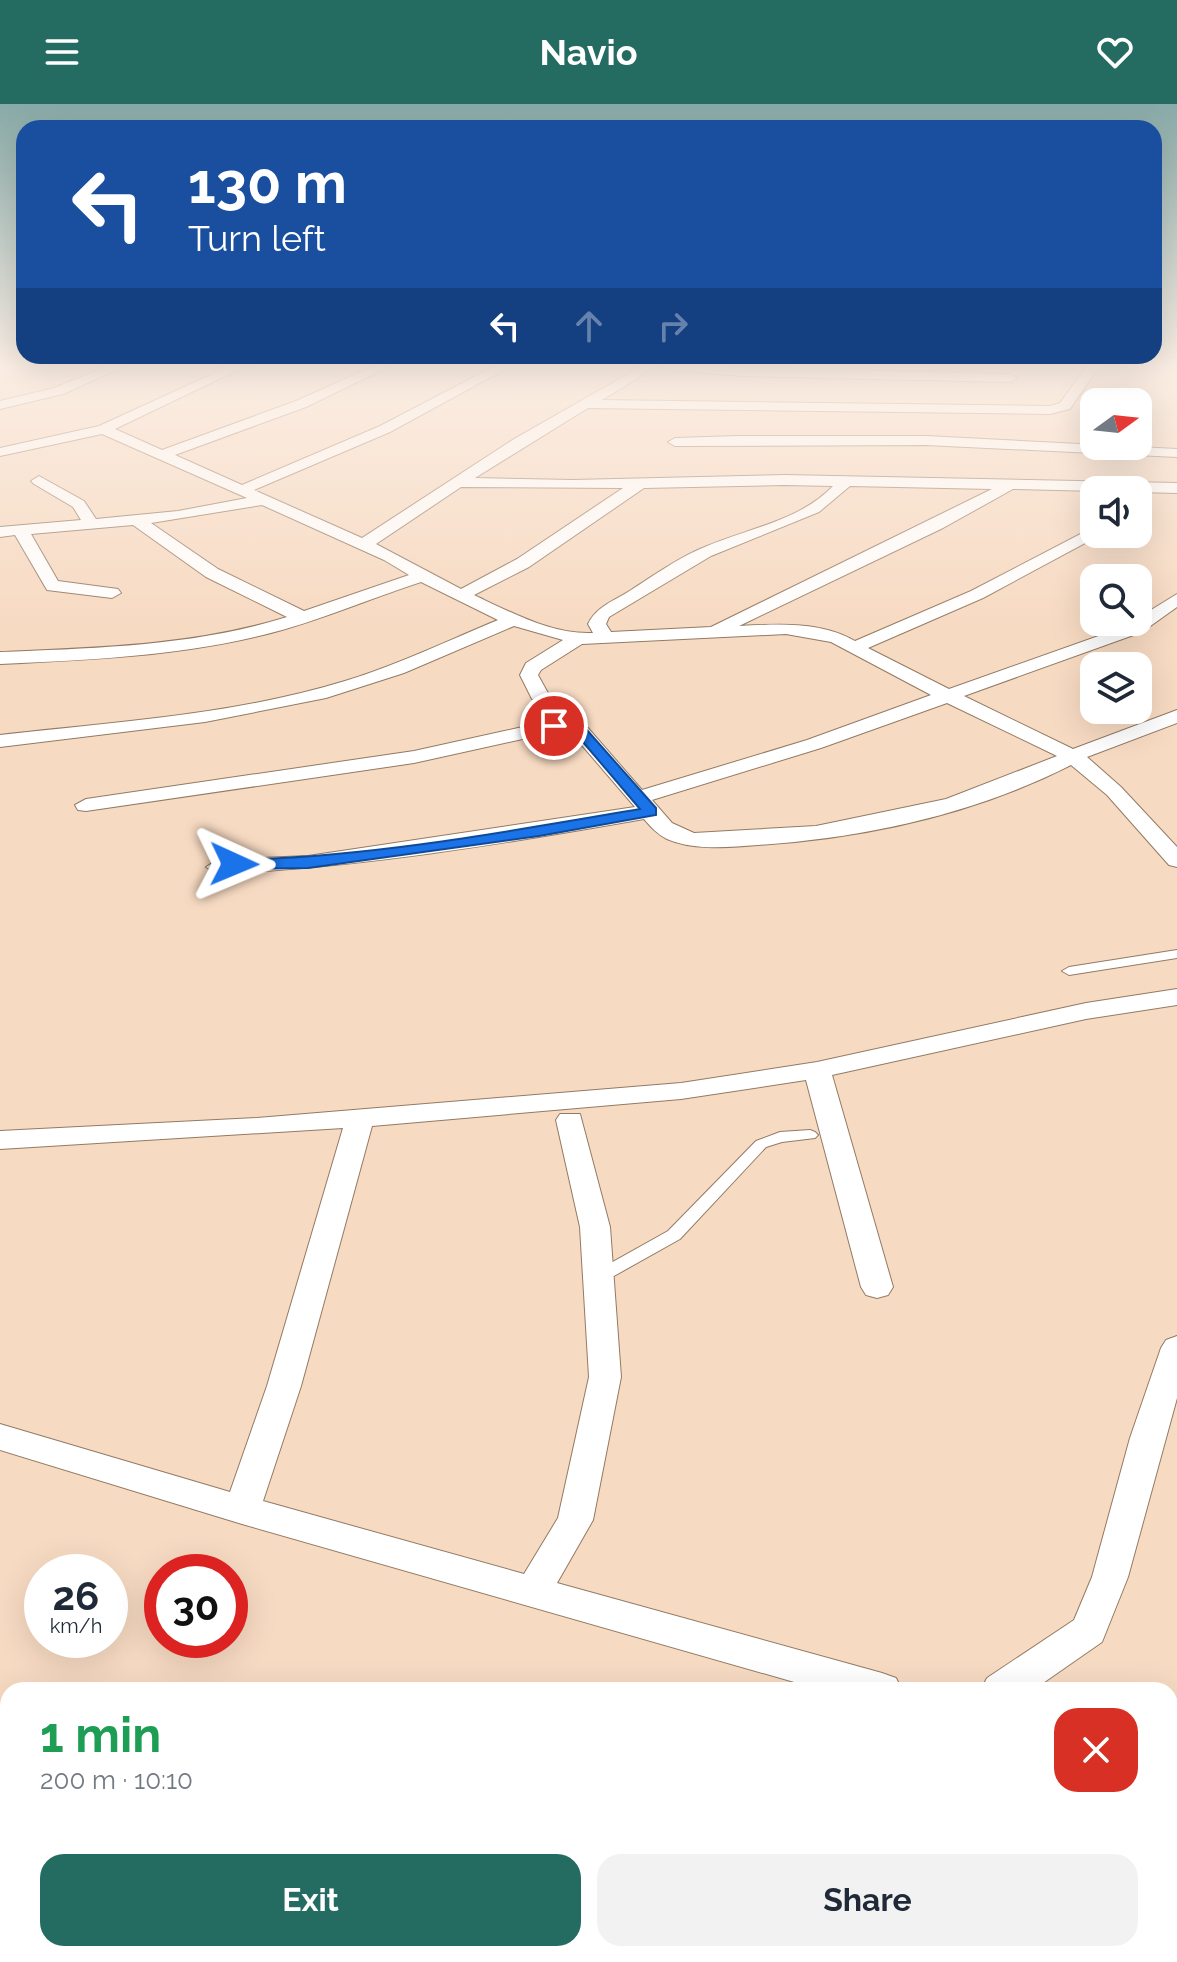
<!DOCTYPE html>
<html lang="en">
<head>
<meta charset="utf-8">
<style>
  :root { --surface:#fff; --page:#f2f2f3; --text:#1f2937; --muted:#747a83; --accent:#246b62 }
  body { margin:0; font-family:Raleway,sans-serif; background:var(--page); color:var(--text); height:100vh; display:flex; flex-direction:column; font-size:30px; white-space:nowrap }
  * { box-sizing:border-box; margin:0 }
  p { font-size:26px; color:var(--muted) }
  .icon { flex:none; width:44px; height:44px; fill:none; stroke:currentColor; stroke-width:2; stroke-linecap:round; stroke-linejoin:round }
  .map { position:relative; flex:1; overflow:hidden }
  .panel { position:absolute; left:0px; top:1578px; width:1178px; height:280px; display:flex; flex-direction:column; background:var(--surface); border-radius:24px 24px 0 0; box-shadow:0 8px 32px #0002 }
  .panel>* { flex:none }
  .top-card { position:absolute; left:16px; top:16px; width:1146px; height:244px; border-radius:24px; box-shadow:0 8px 32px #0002; background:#1a4fa0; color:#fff; overflow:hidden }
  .needle { width:52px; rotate:75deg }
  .buttons { position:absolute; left:1080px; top:284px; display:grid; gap:16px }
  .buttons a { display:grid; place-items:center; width:72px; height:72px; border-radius:16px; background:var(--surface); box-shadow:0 8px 32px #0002; font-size:40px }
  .speed { position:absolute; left:24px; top:1450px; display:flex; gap:16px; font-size:40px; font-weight:700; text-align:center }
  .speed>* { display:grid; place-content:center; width:104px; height:104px; border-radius:50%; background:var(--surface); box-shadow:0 8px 32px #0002; line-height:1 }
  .speed small { font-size:20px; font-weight:400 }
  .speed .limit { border:12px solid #d22; background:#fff; color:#111 }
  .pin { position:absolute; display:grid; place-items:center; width:68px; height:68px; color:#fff; margin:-34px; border:4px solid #fff; border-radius:50%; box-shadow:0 2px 8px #0007 }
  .me { position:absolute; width:88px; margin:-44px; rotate:91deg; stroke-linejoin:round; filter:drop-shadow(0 0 6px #0008) }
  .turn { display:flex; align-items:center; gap:28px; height:168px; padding:0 40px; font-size:36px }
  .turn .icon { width:104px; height:104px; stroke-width:2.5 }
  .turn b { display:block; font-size:56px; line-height:68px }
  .lanes { display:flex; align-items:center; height:76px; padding:0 40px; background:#0003; justify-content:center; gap:40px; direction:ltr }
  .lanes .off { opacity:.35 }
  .round { display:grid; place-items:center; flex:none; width:84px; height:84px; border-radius:24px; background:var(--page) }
  .head { display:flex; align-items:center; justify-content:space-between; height:136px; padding:0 40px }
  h1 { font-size:48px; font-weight:700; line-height:60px; color:#1e9e55 }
  .button { display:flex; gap:16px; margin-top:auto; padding:16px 40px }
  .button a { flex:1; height:92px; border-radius:24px; background:var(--accent); color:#fff; font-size:32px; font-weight:700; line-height:92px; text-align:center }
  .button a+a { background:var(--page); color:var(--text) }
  header { display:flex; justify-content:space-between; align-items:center; height:104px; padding:0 40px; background:var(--accent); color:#fff; font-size:36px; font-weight:700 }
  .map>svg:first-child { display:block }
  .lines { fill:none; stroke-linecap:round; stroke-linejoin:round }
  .lane-casing { stroke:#937a63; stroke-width:2 }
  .street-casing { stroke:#937a63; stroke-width:2 }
  .lane { fill:#fff; fill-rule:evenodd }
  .street { fill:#fff; fill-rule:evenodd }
  .route { fill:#1a73e8; stroke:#114b97; stroke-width:2 }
</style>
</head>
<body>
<header><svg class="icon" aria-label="menu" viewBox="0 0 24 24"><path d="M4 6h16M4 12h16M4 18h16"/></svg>Navio<svg class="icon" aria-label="heart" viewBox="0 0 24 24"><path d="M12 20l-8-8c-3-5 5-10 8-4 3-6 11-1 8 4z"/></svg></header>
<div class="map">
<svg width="1177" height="1858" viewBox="0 0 1177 1858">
  <rect width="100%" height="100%" fill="#f7dac2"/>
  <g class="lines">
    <!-- lane casing -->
    <g class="lane-casing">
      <g id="lane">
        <polygon points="1177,846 1177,854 1069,871 1062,867 1069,863"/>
        <polygon points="810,1026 815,1028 818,1031 815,1034 782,1038 766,1043 680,1135 605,1177 593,1177 591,1173 593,1169 668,1127 756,1037 780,1028"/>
        <polygon points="489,1850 526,1850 529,1858 492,1858"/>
      </g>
    </g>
    <!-- street casing -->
    <g class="street-casing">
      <g id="street">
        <polygon points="108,262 125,262 63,290 0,305 0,297 54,284"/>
        <path d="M230,262H246L115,325L162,346L296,297L374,262H390L306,303L175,351L242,381L380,322L495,262H511L390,328L254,386L362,434L514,335L642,262H657L602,296L1050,302L1060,299L1087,262H1099L1070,305L1050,310L588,304L475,374L573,376L785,371L1177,379V389L1013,385L943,424L739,522C777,520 821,517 855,537L971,487L1094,423V430L1100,431L983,494L868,544L949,585L1138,518V514L1177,490V503L1142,528L964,592L1073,645L1177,606V619L1087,653L1121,683L1177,743V763L1169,761L1107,691L1071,661C975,710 865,734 758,741C728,743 695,747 667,735C657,730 651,723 644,715C503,740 361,763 217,770L206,763L217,756L308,752L635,703L574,632L554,628L414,659L86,707L78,706L75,701L86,695L414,647L554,616L588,624L642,686L807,636L931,591L831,538L786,530L582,540L541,566L538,571L549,591L539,597L532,595L520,571L526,559L563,536L514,522L404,569L326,594L205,618L0,643V631C115,618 234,611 345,577C397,561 447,537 498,516L421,478C368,495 317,518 263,531C177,552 88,556 0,560V548C96,544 194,542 287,513L206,473L133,421L31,430L58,477L118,485L121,489L112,494L47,486L15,431L0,433V423L81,416L73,403L34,380L31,377L39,372L84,397L96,415L178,407L247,394L102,330L0,352V344L99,322ZM785,381L833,382C799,418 744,425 700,445C675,456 653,472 631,486C614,497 597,502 588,520L593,529C553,531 510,508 474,491L529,463L644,384ZM850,382L992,385L711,523L611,528L606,520L609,513L711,452L819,408ZM461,383L623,384L517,455L461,485L376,440ZM262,401L384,456L409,471L304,507L218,465L151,419ZM947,599L1057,652L946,695L816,722L694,729L672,719L652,696L821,644Z"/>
        <polygon points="666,262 1011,270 1017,274 1011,278 743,272 672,266"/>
        <polygon points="738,332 926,332 1177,345 1177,353 926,341 675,342 668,338 675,334"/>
        <polygon points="1177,885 1177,901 1086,915 832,971 893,1183 888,1191 877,1194 866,1191 861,1183 806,976 681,995 372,1022 301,1282 263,1397 524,1470 558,1414 589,1273 580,1123 556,1016 560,1010 580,1010 610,1123 621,1273 593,1416 557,1479 882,1569 896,1574 902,1586 822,1586 242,1420 0,1346 0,1320 230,1388 267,1282 343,1024 0,1045 0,1027 257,1014 681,979 817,958 1086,899"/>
        <polygon points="1177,1232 1177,1294 1128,1473 1102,1538 1033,1586 981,1586 987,1574 1074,1516 1092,1473 1130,1334 1161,1244 1166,1236"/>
        <polygon points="1170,1650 1177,1652 1177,1690 1170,1688"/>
        <polygon points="859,1850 903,1850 900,1858 856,1858"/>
      </g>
    </g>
    <!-- lane -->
    <use href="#lane" class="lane"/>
    <!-- street -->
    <use href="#street" class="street"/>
  </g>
  <!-- sky -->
  <linearGradient id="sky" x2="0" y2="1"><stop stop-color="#88aaa8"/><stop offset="0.5" stop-color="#fbeee4"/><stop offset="1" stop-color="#fbeee4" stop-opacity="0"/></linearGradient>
  <rect width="1177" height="522" fill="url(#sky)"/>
  <!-- route -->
  <path class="route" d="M554,618L586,625L656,704V711L539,732L308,764L234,765L226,760L234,756C370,753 506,728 640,705L577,631L549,625V619Z"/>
</svg>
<div class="buttons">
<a><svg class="needle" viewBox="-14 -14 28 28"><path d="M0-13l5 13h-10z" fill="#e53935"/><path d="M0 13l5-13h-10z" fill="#747a83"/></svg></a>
<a><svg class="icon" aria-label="sound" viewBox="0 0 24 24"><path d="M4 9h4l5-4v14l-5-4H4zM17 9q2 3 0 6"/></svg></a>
<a><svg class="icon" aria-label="search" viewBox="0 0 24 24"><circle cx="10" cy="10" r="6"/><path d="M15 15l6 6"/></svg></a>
<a><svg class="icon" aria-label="layers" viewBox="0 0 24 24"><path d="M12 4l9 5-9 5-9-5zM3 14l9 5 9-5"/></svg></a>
</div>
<div class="speed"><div>26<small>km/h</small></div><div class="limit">30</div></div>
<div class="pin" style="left:554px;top:622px;background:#d93025"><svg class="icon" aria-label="arrive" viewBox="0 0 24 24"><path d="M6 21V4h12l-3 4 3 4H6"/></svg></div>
<svg class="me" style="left:234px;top:760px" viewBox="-20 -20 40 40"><path d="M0-17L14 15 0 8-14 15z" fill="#1a73e8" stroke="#fff" stroke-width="4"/></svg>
<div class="top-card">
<div class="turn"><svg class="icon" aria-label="left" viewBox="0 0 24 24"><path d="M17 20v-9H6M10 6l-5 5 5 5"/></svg><div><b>130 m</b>Turn left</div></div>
<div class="lanes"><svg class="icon" aria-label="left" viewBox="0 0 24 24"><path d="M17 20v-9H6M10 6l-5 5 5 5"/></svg><svg class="icon off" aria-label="ahead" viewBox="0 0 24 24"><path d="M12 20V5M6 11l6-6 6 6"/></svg><svg class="icon off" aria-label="right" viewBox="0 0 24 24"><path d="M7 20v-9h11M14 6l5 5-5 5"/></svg></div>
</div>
<section class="panel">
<div class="head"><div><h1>1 min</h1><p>200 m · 10:10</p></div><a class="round" style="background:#d93025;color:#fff"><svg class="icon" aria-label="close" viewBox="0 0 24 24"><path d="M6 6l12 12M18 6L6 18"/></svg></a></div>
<div class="button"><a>Exit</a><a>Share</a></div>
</section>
</div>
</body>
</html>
